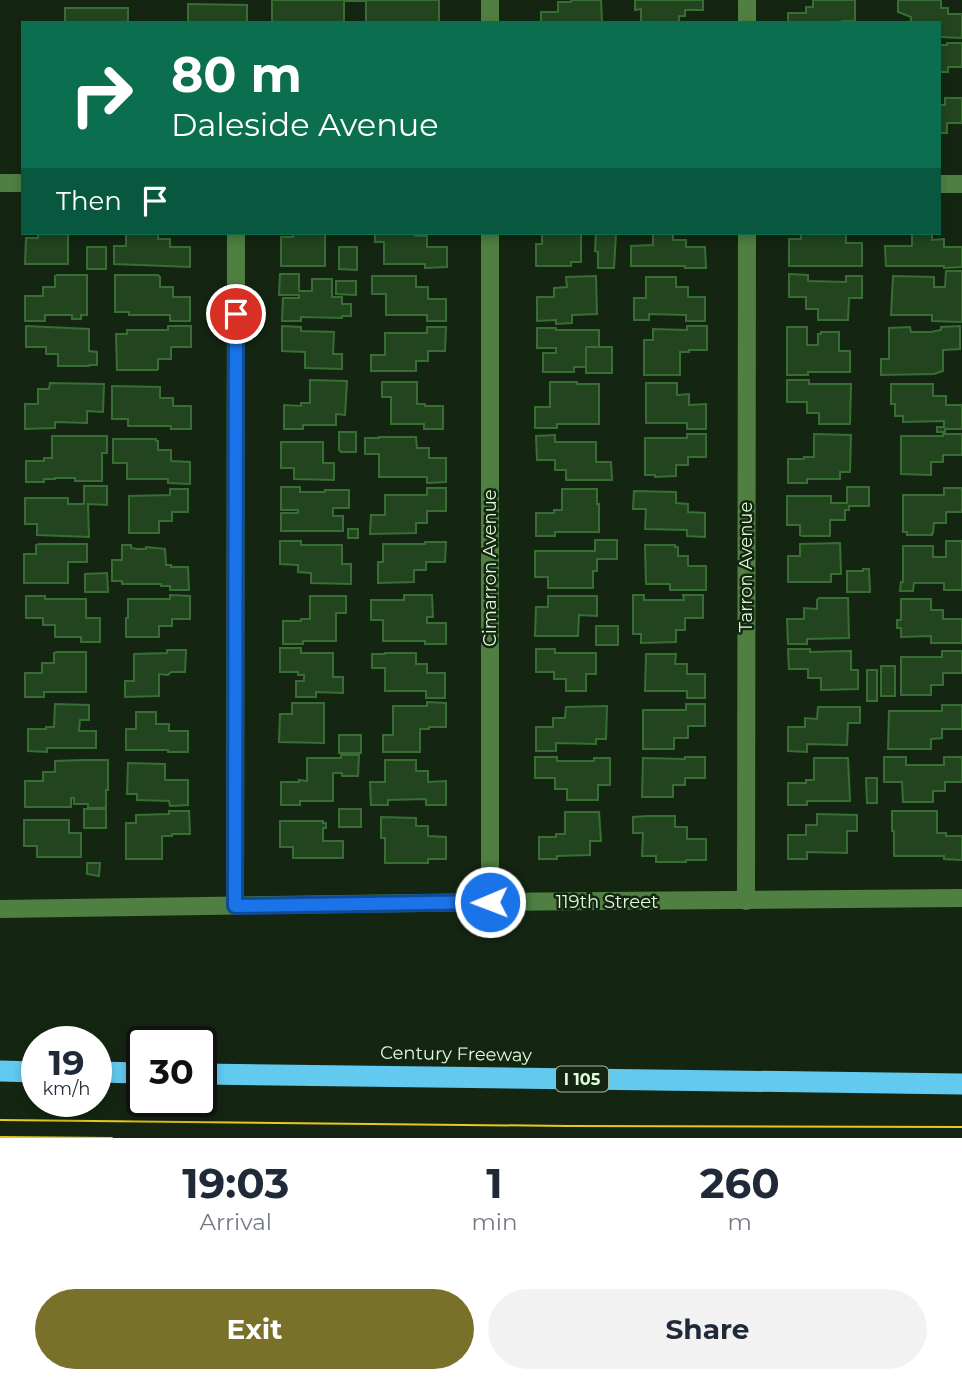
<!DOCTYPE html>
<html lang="en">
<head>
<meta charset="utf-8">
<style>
  :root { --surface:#fff; --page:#f2f2f3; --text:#1f2937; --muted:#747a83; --accent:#79712a }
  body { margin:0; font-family:Montserrat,sans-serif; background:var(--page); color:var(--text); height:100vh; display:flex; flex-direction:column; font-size:26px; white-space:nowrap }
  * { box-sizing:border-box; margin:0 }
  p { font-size:23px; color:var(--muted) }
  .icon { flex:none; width:38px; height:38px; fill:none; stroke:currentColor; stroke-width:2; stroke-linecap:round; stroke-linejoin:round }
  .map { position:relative; height:1138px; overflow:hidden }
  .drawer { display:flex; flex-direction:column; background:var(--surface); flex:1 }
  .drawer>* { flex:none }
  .banner { position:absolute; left:21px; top:21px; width:920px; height:214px; border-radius:0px; box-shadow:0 4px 10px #0003; background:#0b6e4f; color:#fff; overflow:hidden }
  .speed { position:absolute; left:21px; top:1026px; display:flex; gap:14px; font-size:35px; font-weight:700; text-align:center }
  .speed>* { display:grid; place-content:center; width:91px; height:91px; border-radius:50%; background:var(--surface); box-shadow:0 4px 10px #0003; line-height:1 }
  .speed small { font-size:18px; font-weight:400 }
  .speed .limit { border:4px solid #111; border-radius:10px; background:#fff; color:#111 }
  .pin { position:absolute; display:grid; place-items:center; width:60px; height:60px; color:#fff; margin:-30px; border:4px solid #fff; border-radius:50%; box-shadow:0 2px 7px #0007 }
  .me { position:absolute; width:77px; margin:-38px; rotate:269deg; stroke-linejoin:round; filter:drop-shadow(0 0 5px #0008) }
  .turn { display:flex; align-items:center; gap:24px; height:147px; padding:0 35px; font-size:32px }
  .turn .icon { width:91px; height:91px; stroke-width:2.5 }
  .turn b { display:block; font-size:49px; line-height:60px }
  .then { display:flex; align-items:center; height:66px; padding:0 35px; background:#0003; gap:14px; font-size:26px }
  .eta { display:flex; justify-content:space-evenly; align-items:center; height:119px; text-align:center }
  .eta b { font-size:42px; font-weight:700; line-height:49px }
  .cta { display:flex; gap:14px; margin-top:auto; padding:14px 35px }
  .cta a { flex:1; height:80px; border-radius:42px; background:var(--accent); color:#fff; font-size:28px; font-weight:700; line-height:80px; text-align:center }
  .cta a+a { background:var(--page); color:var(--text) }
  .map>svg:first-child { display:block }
  .building { fill:#224520; stroke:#386e34; stroke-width:2 }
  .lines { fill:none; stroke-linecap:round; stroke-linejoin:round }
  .minor { stroke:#4f8042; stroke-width:18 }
  .highway { stroke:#62c9ef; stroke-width:21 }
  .tram { stroke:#e7c81b; stroke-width:2 }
  .route-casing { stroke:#114b97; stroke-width:18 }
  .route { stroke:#1a73e8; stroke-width:12 }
  .labels { text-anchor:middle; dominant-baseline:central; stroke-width:5; stroke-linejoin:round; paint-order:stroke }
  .shield { fill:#142612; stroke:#a2bb9e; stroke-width:2 }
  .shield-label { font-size:16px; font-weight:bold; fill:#dffbda }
  .street-label { font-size:18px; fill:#dffbda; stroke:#142612 }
</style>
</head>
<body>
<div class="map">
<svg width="962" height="1138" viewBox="0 0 962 1138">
  <rect width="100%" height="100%" fill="#142612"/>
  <!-- building -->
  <g class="building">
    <polygon points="272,0 439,0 439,23 366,23 366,1 344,1 344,23 272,23"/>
    <polygon points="571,0 601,0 602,23 541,23 541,12 558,12 558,2 571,2"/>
    <polygon points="635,0 703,0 703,10 685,10 685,16 679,16 679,23 641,23 641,9 635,10"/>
    <polygon points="813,0 855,0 855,21 842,21 842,23 788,23 788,13 806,13 806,7 813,7"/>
    <polygon points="898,0 941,0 941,8 948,8 948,14 962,14 962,38 940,37 940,23 911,23 911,17 898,12"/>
    <polygon points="188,4 247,5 247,23 188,23"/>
    <rect x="65" y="8" width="63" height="15"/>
    <polygon points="947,43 962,43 962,67 948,67 948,72 940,72 940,77 940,45 947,45"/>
    <polygon points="945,98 962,98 962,123 947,123 947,133 940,133 940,105 945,105"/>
    <polygon points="38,233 68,233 68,264 25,264 26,238 38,238"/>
    <polygon points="126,233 158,233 158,239 170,239 170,247 190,247 190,267 114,264 114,246 126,246"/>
    <polygon points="293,233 325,233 325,266 281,266 281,237 293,237"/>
    <polygon points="375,233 415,233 415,236 427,236 427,247 447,247 447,267 425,268 425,264 384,264 384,242 375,242"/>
    <polygon points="542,233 581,233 581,262 571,262 571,266 536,266 536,244 542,244"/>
    <polygon points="596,233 616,233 614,268 598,268 598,252 595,251"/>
    <polygon points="653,233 673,233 673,240 686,240 686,247 705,247 706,268 685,268 685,266 631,266 631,246 653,245"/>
    <polygon points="801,233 846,233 846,243 862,243 862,266 789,266 789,239 801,239"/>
    <polygon points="912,233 932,233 932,240 944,239 944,247 962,247 962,267 944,268 944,266 886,266 885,246 912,246"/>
    <rect x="87" y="247" width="19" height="22"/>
    <polygon points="339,247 357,247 357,270 339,269"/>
    <polygon points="946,271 962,271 962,322 932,321 932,315 891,315 893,276 934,277 934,287 945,287"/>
    <polygon points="280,274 299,274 299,291 312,291 312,279 332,279 332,297 342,297 342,304 351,304 351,316 342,316 342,318 301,317 301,321 282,321 283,298 299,298 299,295 279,295"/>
    <polygon points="789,274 808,275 808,281 846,282 846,276 862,276 862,298 849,298 848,320 818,320 818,309 806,309 806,297 789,297"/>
    <polygon points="57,275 87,275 87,315 81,315 81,319 72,319 72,315 45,315 45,321 25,321 25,296 43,296 43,287 55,287 55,276"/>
    <polygon points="115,275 158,275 160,277 160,287 173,287 173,297 190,297 190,321 170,321 170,315 129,315 129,312 115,312"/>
    <polygon points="372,276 416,276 416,287 428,287 428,299 446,299 446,321 427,321 427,315 386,315 386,294 372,294"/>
    <polygon points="596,276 597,314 572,315 572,323 556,324 556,320 537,321 537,297 554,297 554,288 567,287 566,277"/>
    <polygon points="646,277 676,277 676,287 688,287 688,297 705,297 705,321 686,321 686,315 649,314 649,320 634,320 634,298 646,298"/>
    <polygon points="336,281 356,281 356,295 336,294"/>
    <polygon points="26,326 89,329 89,351 97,352 97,365 89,365 89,366 58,366 58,354 46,354 46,347 26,347"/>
    <polygon points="168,326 191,326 191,347 171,347 171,359 158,359 158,369 157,370 117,370 116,334 127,334 127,330 168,330"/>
    <polygon points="282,326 301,327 301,331 334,332 333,354 342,354 342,369 305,368 305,352 282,351"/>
    <polygon points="687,326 707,326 707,350 689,350 689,352 680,352 680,375 644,375 644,340 653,340 653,329 687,330"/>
    <polygon points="960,326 960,349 943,350 943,371 934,374 881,375 881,359 889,359 889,328 910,327 911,332 931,332 941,330 941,327"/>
    <polygon points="427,327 446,327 445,351 428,351 428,361 416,361 416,371 371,371 371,355 385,355 385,333 427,333"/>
    <polygon points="787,327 807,327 807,345 818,345 818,334 821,334 821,332 839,332 839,351 850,351 850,372 808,372 808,375 787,375"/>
    <polygon points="537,328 556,328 556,330 599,330 599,347 586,347 586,367 574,367 574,372 543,372 543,353 556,353 556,348 537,348"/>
    <rect x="586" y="347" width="26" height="26"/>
    <polygon points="310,380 347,381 345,415 336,414 336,425 303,425 303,429 284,429 284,405 301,406 301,403 310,403"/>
    <polygon points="787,380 809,380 809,384 851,384 850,424 819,424 819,413 807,413 807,402 787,402"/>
    <polygon points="382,382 417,382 417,404 425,404 425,406 443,406 443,429 424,429 424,424 391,424 391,397 382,397"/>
    <polygon points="550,382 577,382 577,384 599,384 599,424 557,424 557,428 535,428 535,407 550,407"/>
    <polygon points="50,383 104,384 103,412 87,411 87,423 55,422 55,428 25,429 25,404 38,404 38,389 49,389"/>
    <polygon points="646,383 677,383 677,395 689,394 689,405 706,404 706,429 687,429 687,423 646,423"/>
    <polygon points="891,384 933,384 933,396 946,396 946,405 962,405 962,429 945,429 945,432 937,432 937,427 944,427 944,421 903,422 903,416 895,416 895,404 891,404"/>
    <polygon points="112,386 160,387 160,398 173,398 173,406 191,406 191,429 171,429 171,426 128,426 128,419 112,419"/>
    <polygon points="339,432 356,432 356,452 341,452 339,450"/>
    <polygon points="687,434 706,434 706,457 688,457 688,465 676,465 676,476 655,477 655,475 645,475 645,438 687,438"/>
    <polygon points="814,434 851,435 850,472 840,472 840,479 807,479 807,483 788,483 788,459 804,459 804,457 814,457"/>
    <polygon points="943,434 962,434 962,455 943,455 943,462 931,462 931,475 901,474 901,436 943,436"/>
    <polygon points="555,435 555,442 596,442 596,462 611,462 612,480 566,480 566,470 555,470 555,460 537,460 536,436"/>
    <polygon points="52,436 107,436 107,453 102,453 102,481 75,481 75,478 55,478 55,479 44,479 44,482 26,482 26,461 44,461 44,458 52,458"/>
    <polygon points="379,437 416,437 417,448 429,448 429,458 446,458 446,482 427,483 427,477 379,477 379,454 365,454 365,438 379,438"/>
    <polygon points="113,439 156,439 156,441 158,441 158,450 171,450 171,461 190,462 190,484 168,483 168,479 127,479 127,463 113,463"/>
    <polygon points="281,442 323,442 323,463 334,463 334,480 294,479 294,468 281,468"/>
    <polygon points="84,486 107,486 107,505 88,504 89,537 37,535 37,524 25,524 25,498 68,498 68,504 84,504"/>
    <polygon points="281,487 300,487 300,492 325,492 325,490 349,490 349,508 333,508 333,516 343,516 343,531 281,531 281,513 298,513 298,510 281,510"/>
    <polygon points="847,487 869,487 869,506 849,506 849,510 845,510 845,520 830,520 830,536 802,536 800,535 800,525 787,525 787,496 831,496 831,503 847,503"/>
    <polygon points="427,488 446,488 446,511 427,511 427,523 416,523 416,533 370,534 371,515 385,515 385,495 427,495"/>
    <polygon points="944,488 962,488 962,512 946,512 946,523 934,523 933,533 932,533 932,535 907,535 907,532 903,532 903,495 944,495"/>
    <polygon points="170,489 188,489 188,512 172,512 172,521 159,521 159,533 129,533 129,496 170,495"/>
    <polygon points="562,489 597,489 597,504 599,504 599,532 555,532 555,536 536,536 536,513 554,513 554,510 562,510"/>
    <polygon points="634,491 676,492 676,503 688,504 688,512 705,513 705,537 687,536 687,530 645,529 646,509 633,509"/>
    <rect x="348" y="529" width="10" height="9"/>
    <polygon points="595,540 617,540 617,559 597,559 597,571 593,571 593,588 548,588 548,577 535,577 535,551 595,551"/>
    <polygon points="280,541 301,541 301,545 342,545 342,564 351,564 351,584 311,583 311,573 298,572 298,565 280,564"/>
    <polygon points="946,541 962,541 962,590 944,590 944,583 914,583 913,591 900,591 901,582 903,582 903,546 933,546 933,557 946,557"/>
    <polygon points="425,542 446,542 445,562 426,562 426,570 414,570 414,582 378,583 378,562 383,562 383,544 425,544"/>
    <polygon points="840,543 841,574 831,574 831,582 788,582 788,556 800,556 800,544"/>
    <polygon points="39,544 87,544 87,562 68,562 68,583 24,583 24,554 36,554 36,545"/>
    <polygon points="122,545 131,545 131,548 138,549 146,549 146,547 165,549 166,565 171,565 171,567 188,567 189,590 170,590 170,586 161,586 161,584 122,584 122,581 112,581 112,560 122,560"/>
    <polygon points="645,545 675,545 675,547 678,547 678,556 688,556 688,566 706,566 706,590 670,590 670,584 646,584"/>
    <polygon points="863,569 869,569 870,592 847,592 847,571 863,571"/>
    <polygon points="107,573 108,592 85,592 85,574"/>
    <polygon points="170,595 190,596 190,619 172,619 172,626 159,626 159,637 126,637 126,618 128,618 128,599 170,599"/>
    <polygon points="404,595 432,595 433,617 427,617 427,623 446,623 446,644 425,644 425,641 383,641 383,620 371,620 371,600 404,600"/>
    <polygon points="633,595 644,595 644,600 684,600 683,595 703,595 703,618 685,618 685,630 676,630 676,642 641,643 641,634 633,634"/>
    <polygon points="26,596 45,596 45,599 86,599 86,618 100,618 100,642 81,642 81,637 55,637 55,625 43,625 43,618 26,618"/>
    <polygon points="310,596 346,596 346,613 336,613 336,641 303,641 303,644 283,644 283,621 301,621 301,619 310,619"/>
    <polygon points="548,596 597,596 597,616 579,615 578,636 535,636 536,607 548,607"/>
    <polygon points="819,598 848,598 849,638 807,639 807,644 788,644 787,619 804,619 804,608 817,609 817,600"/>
    <polygon points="901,599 931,599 931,610 943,610 943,619 962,619 962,643 931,643 931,636 901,637 901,628 897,628 897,620 901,620"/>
    <rect x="596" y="626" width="22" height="19"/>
    <polygon points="280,648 301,648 301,653 333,653 333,677 343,677 343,693 316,692 316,697 296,697 296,681 304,681 304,675 298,675 298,672 280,672"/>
    <polygon points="536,649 555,649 555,653 596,653 596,674 586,674 586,691 566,691 566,679 554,679 554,672 536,672"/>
    <polygon points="788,649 810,649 810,652 851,651 851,670 858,670 858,689 821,690 821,678 808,678 808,669 789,669"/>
    <polygon points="167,650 186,650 185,672 171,672 168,675 159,674 159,696 125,697 125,681 134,681 134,654 167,653"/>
    <polygon points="942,651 962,651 962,673 943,673 943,685 931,685 931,695 901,695 901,657 942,657"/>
    <polygon points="57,652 86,652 86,692 44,692 44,697 25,697 25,673 42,673 42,663 54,663 54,653"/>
    <polygon points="385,653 416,653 416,664 427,664 427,673 445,673 445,698 426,698 426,691 385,691 385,668 372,668 372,654 385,654"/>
    <polygon points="646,654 676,654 675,664 687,664 687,674 705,674 705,698 687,698 687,691 645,691"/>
    <rect x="881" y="666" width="14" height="30"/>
    <rect x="867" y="670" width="10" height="31"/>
    <polygon points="427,702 446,703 446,727 429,727 429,729 420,729 420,752 383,752 383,735 393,735 393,706 427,706"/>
    <polygon points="292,703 324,703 324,743 279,742 280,714 292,714"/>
    <polygon points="55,704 89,705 89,720 80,720 79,731 96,731 96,748 47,748 47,752 28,751 28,729 46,729 46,727 54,727"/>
    <polygon points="686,704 705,704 705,726 688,726 688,738 674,738 674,749 643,749 643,710 686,710"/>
    <polygon points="942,705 962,705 962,729 942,729 942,738 931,739 931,749 888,749 889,711 942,711"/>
    <polygon points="607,706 606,739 596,739 596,744 556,743 556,751 536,751 536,727 553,727 553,718 565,718 566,707"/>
    <polygon points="818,707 860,707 860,723 848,723 847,745 807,744 807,752 788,751 788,727 805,727 805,718 817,719"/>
    <polygon points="136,712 156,712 156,724 169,724 169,731 188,731 188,752 168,752 168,750 126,750 126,729 136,729"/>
    <rect x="339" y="735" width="22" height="18"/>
    <polygon points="341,755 359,755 358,776 342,776 342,773 333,773 333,801 300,801 300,805 281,805 281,782 299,782 299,780 307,781 307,758 341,758"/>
    <polygon points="535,757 557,757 557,761 594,761 594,758 610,758 610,785 598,785 598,800 567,800 567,789 555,789 555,778 535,778"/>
    <polygon points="685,757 705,757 705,778 685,778 685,785 673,785 673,797 642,797 643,758 685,759"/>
    <polygon points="884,757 906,757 906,765 944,765 944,757 962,757 962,782 945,782 945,791 933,791 933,802 903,802 902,782 884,782"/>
    <polygon points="814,758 848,758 850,801 807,801 807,805 788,805 788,783 806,783 806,780 814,780"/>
    <polygon points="84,760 108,760 108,790 106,790 106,808 88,808 88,804 74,804 74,798 71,798 71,807 25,807 25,781 43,781 43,772 55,772 55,761"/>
    <polygon points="385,760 416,760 416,771 428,771 428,782 446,781 446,805 426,805 426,799 388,800 388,805 371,805 370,782 385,782"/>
    <polygon points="128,763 165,764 165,780 188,780 188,805 170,806 169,801 137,800 137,794 127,794"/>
    <polygon points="866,778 877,778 877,803 867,803"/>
    <rect x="84" y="809" width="22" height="19"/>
    <rect x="339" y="809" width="22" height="18"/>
    <polygon points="169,811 189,811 190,834 172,834 172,836 162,836 162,859 126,859 126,823 136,823 136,815 169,814"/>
    <polygon points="892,811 937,811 937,833 946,833 946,836 962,836 962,860 944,859 944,856 894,856 894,831 892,831"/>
    <polygon points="565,812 599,812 601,841 590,841 590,855 557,856 557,859 539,859 539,837 556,837 556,834 565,834"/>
    <polygon points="817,814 857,815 857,831 847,831 847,853 807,852 807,859 788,859 788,835 806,835 806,825 817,825"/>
    <polygon points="648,816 675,816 675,827 687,827 687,839 706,839 706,860 686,860 686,862 656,862 656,856 642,856 643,833 633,833 633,817"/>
    <polygon points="381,817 416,818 416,826 428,826 428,836 446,837 446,859 428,859 428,863 385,863 385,838 381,838"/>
    <polygon points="24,820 69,820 69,833 81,833 81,857 37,857 37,846 24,846"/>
    <polygon points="280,821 323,821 323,823 326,823 326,828 323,828 323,841 343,841 343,858 293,858 293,847 280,847"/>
    <polygon points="87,863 100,863 99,876 87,874"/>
  </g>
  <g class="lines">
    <!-- minor -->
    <g class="minor">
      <polyline points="490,0 490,23"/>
      <polyline points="747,23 747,0"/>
      <polyline points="0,183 23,183"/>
      <polyline points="940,184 962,184"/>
      <polyline points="746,901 747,233"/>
      <polyline points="490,902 490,233"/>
      <polyline points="235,906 236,233"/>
      <polyline points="0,909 490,902 962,898"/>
    </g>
    <!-- highway -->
    <g class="highway">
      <polyline points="0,1071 37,1072"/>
      <polyline points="96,1072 142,1073"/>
      <polyline points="201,1074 962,1084"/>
    </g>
    <!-- tram -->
    <g class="tram">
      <polyline points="0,1120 568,1126 962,1127"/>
      <polyline points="0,1137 112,1138"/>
    </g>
  </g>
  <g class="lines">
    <!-- route casing -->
    <g class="route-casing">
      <polyline id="route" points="236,314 235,906 490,902"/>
    </g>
    <!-- route -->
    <use href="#route" class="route"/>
  </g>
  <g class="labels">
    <!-- shield labels -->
    <rect class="shield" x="556" y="1066.5" width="52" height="25" rx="5"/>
    <g class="shield-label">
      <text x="582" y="1079">I 105</text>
    </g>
    <!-- street labels -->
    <g class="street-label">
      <text transform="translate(746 567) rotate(-90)">Tarron Avenue</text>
      <text transform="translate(490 568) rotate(-90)">Cimarron Avenue</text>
      <text x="607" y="902">119th Street</text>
      <text transform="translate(456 1054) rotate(1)">Century Freeway</text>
    </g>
  </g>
</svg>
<div class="speed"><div>19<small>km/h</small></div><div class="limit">30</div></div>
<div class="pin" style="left:236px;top:314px;background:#d93025"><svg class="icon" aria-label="arrive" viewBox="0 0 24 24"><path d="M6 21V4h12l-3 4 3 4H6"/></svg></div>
<svg class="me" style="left:490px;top:902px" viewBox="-20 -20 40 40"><circle r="17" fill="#1a73e8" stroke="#fff" stroke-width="3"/><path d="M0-11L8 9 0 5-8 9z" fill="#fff"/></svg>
<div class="banner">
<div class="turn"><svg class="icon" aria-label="right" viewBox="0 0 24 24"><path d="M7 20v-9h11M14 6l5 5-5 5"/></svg><div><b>80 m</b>Daleside Avenue</div></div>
<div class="then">Then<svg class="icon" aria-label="arrive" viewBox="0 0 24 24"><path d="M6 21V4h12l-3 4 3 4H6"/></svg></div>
</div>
</div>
<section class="drawer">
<div class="eta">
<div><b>19:03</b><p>Arrival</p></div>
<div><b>1</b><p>min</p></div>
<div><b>260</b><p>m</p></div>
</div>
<div class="cta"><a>Exit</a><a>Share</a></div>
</section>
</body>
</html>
